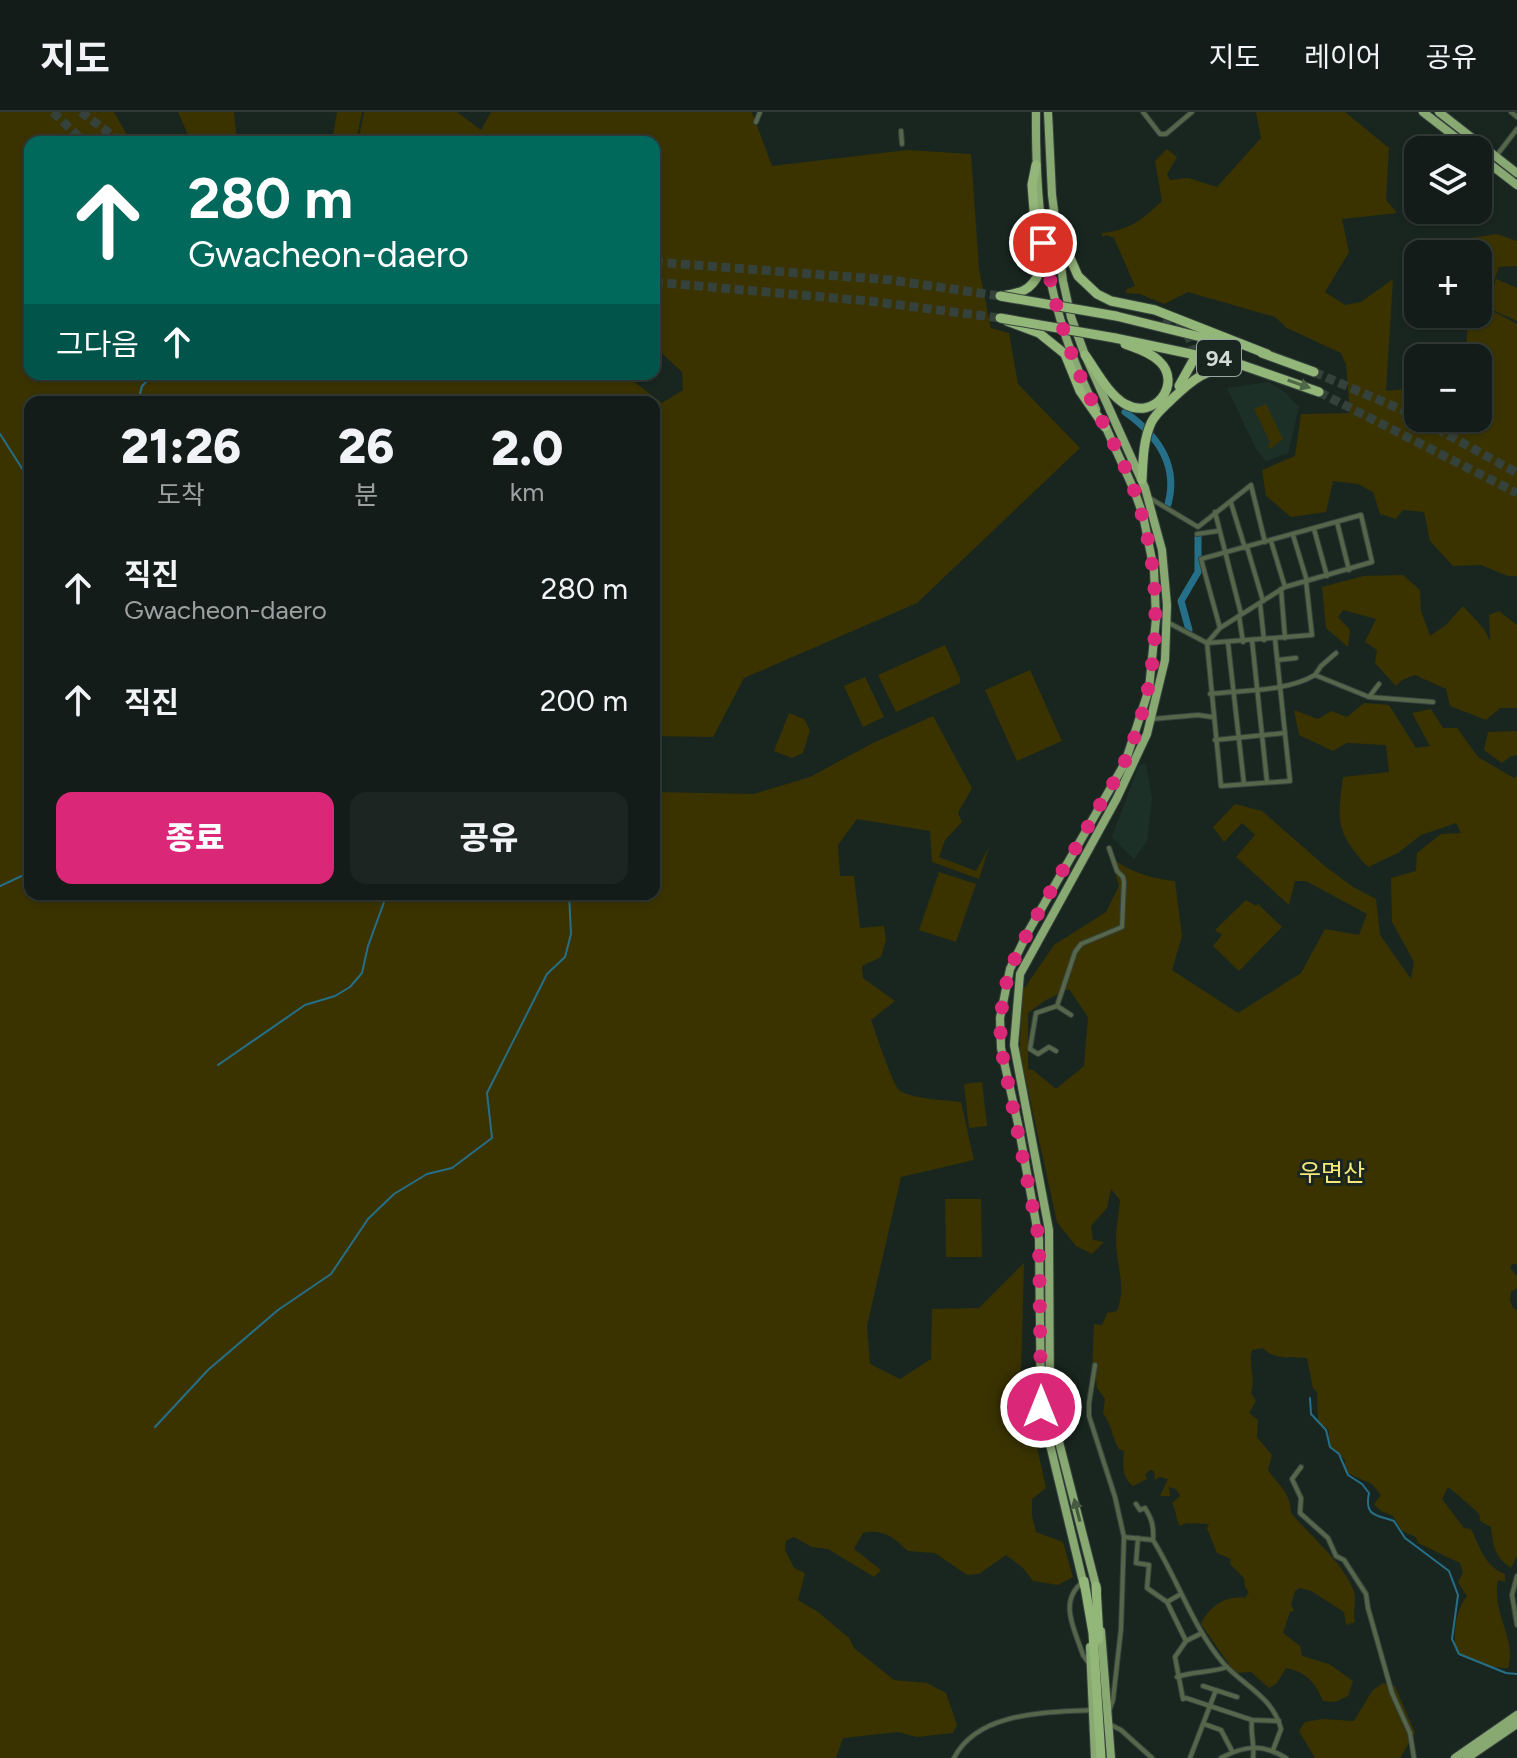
<!DOCTYPE html>
<html lang="ko">
<head>
<meta charset="utf-8">
<style>
  :root { --surface:#131c18; --page:#1c2521; --text:#f1f3f6; --muted:#9da1a2; --line:#323a37; --accent:#db2777 }
  body { margin:0; font-family:Figtree,"Noto Sans KR",sans-serif; background:var(--page); color:var(--text); height:100vh; display:flex; flex-direction:column; font-size:30px; white-space:nowrap }
  * { box-sizing:border-box; margin:0 }
  p { font-size:26px; color:var(--muted) }
  .icon { flex:none; width:44px; height:44px; fill:none; stroke:currentColor; stroke-width:2; stroke-linecap:round; stroke-linejoin:round }
  .map { position:relative; flex:1; overflow:hidden }
  .panel { position:absolute; left:24px; top:284px; width:636px; height:504px; display:flex; flex-direction:column; background:var(--surface); border-radius:16px; box-shadow:0 2px 6px #0004,0 0 0 2px var(--line) }
  .panel>* { flex:none }
  .top-card { position:absolute; left:24px; top:24px; width:636px; height:244px; border-radius:16px; box-shadow:0 2px 6px #0004,0 0 0 2px var(--line); background:#00695c; color:#fff; overflow:hidden }
  .fabs { position:absolute; left:1404px; top:24px; display:grid; gap:16px }
  .fabs a { display:grid; place-items:center; width:88px; height:88px; border-radius:16px; background:var(--surface); box-shadow:0 2px 6px #0004,0 0 0 2px var(--line); font-size:40px }
  .pin { position:absolute; display:grid; place-items:center; width:68px; height:68px; color:#fff; margin:-34px; border:4px solid #fff; border-radius:50%; box-shadow:0 2px 8px #0007 }
  .me { position:absolute; width:88px; margin:-44px; rotate:0deg; stroke-linejoin:round; filter:drop-shadow(0 0 6px #0008) }
  .turn { display:flex; align-items:center; gap:28px; height:168px; padding:0 32px; font-size:36px }
  .turn .icon { width:104px; height:104px; stroke-width:2.5 }
  .turn b { display:block; font-size:56px; line-height:68px }
  .then { display:flex; align-items:center; height:76px; padding:0 32px; background:#0003; gap:16px; font-size:30px }
  .eta { display:flex; justify-content:space-evenly; align-items:center; height:136px; text-align:center }
  .eta b { font-size:48px; font-weight:800; line-height:56px }
  .button { display:flex; gap:16px; margin-top:auto; padding:16px 32px }
  .button a { flex:1; height:92px; border-radius:16px; background:var(--accent); color:#fff; font-size:32px; font-weight:800; line-height:92px; text-align:center }
  .button a+a { background:var(--page); color:var(--text) }
  ul { padding:0; list-style:none }
  li { display:flex; align-items:center; gap:24px; height:112px; padding:0 32px }
  li div { flex:1 }
  li b { display:block; font-size:30px }
  li em { font-style:normal }
  header { display:flex; align-items:center; gap:48px; box-sizing:border-box; height:112px; padding:0 40px; background:var(--surface); border-bottom:2px solid var(--line) }
  header strong { font-size:38px }
  nav { display:flex; gap:44px; margin-inline-start:auto; font-size:28px }
  .map>svg:first-child { display:block }
  .built { fill:#1d3028 }
  .green { fill:#3a3300; fill-rule:evenodd }
  .lines { fill:none; stroke-linecap:round; stroke-linejoin:round }
  .stream { stroke:#266f88; stroke-width:2 }
  .river { stroke:#266f88; stroke-width:7 }
  .trunk-tunnel { stroke:#35413b; stroke-width:9; stroke-dasharray:9 4.5; stroke-linecap:butt }
  .minor-casing { stroke:#37433d; stroke-width:6 }
  .primary-casing { stroke:#37433d; stroke-width:10 }
  .trunk-casing { stroke:#37433d; stroke-width:11 }
  .minor { stroke:#56664b; stroke-width:4 }
  .primary { stroke:#89a972; stroke-width:8 }
  .trunk { stroke:#93b679; stroke-width:9 }
  .trunk-bridge-casing { stroke:#37433d; stroke-width:11; stroke-linecap:butt }
  .trunk-bridge { stroke:#93b679; stroke-width:9 }
  .oneway { fill:#506748 }
  .oneway2 { fill:#465a41 }
  .route { stroke:#db2777; stroke-width:14; stroke-dasharray:0 25.2 }
  .labels { text-anchor:middle; dominant-baseline:central; stroke-width:6; stroke-linejoin:round; paint-order:stroke }
  .shield { fill:#192620; stroke:#9aa59f; stroke-width:2 }
  .shield-label { font-size:22px; font-weight:bold; fill:#d2dbd6 }
  .park-label { font-size:24px; fill:#f5e77b; stroke:#192620 }
</style>
</head>
<body>
<header>
<strong>지도</strong>
<nav><a>지도</a><a>레이어</a><a>공유</a></nav>
</header>
<div class="map">
<svg width="1517" height="1646" viewBox="0 0 1517 1646">
  <rect width="100%" height="100%" fill="#192620"/>
  <!-- built -->
  <g class="built">
    <polygon points="1269,270 1285,280 1299,295 1288,341 1266,349 1256,337 1227,276"/>
    <polygon points="1146,652 1152,686 1147,729 1134,747 1112,725 1139,653"/>
  </g>
  <!-- green -->
  <g class="green">
    <path d="M0,0H114L131,30H30V262H629L637,272L662,291L683,278L682,260L654,234L661,211L654,207V30H358L364,0H457L481,18L491,0H752L772,54L908,38L971,42L979,157L991,216L1009,221L1018,272L1080,336L917,491L744,566L713,625L654,624V290H30V782H654V680L754,682L810,665L873,631L933,604L972,676L958,701L962,710L945,728L939,745L976,759L989,735L979,767L932,750L930,719L857,707L838,733L840,764H854L860,816L884,814L886,828L881,845L862,854L863,866L895,889L871,908C875,919 893,973 899,978C910,987 946,988 961,990L974,1048L901,1065L867,1214L870,1252L900,1267L931,1247L932,1197L979,1196L1024,1151L1021,1262L1046,1376L1032,1387V1404L1036,1420L1063,1430L1073,1465L1058,1473L1033,1469L1023,1456L1006,1443L979,1462L967,1463L935,1441L908,1439C894,1426 884,1416 863,1421L854,1437L881,1458L874,1465L828,1437L812,1435L794,1425L786,1429L785,1438L794,1456L805,1461L798,1488L818,1500L849,1526L854,1536L894,1568L927,1571L946,1581L957,1613L953,1621L917,1625L898,1620L843,1626L836,1646H0Z"/>
    <polygon points="178,0 234,0 237,30 191,30"/>
    <polygon points="337,0 362,0 356,30 332,30"/>
    <path d="M1256,0H1345L1389,36L1386,88L1397,101L1342,107L1349,140L1325,180L1345,193L1361,190L1393,167L1386,279L1418,276V306H1478V246H1465L1469,202H1478V142H1472L1471,126L1497,122L1517,129V154L1499,155L1485,195L1517,212V464H1508L1481,453L1453,454L1430,429L1424,400L1403,398L1396,407L1380,402L1373,380L1358,372L1333,369L1326,400L1291,405L1266,384L1262,358L1295,344L1301,302L1350,301L1346,253L1341,241L1287,216L1275,205L1188,180L1164,192L1140,182L1125,181L1127,177L1135,174L1114,126L1106,123L1103,125L1101,121C1129,119 1143,107 1162,89L1155,49L1167,37L1177,45L1167,62L1170,68L1188,66L1217,75L1261,26Z"/>
    <polygon points="1496,167 1517,176 1517,209 1486,195"/>
    <polygon points="1266,292 1283,327 1270,337 1268,335 1270,330 1254,297"/>
    <polygon points="1403,463 1420,478 1421,499 1430,524 1446,513 1463,494 1484,517 1490,529 1489,503 1499,499 1517,513 1517,596 1500,596 1486,608 1450,594 1446,577 1415,563 1402,568 1396,574 1375,551 1377,538 1365,530 1376,507 1343,498 1338,505 1350,518 1348,535 1326,516 1322,475 1364,464"/>
    <polygon points="945,533 960,566 960,571 896,600 878,563"/>
    <polygon points="1030,558 1062,629 1017,649 985,578"/>
    <polygon points="865,565 884,605 863,615 844,574"/>
    <path d="M1364,591L1389,593L1416,636L1430,634L1412,601L1431,597L1443,616H1457L1478,645L1514,666L1517,664V1152H1512L1510,1156L1517,1164V1176L1511,1180L1510,1188L1513,1196L1517,1198V1444L1511,1456C1494,1444 1493,1433 1491,1415L1480,1409C1480,1407 1480,1404 1479,1402C1478,1400 1450,1376 1448,1375L1442,1387L1464,1416L1471,1417C1480,1435 1485,1455 1505,1462V1470L1498,1468C1491,1501 1517,1526 1508,1556C1492,1557 1470,1549 1456,1540C1453,1522 1455,1499 1467,1484L1458,1470L1463,1461L1460,1451L1418,1431L1416,1425L1402,1419L1393,1404L1381,1399L1374,1392L1381,1383L1372,1372L1345,1360V1348L1328,1332L1329,1318L1318,1310L1317,1280L1313,1276L1307,1246C1292,1244 1275,1249 1263,1236L1252,1238C1248,1253 1256,1266 1251,1281L1256,1289L1249,1301L1258,1308L1257,1325L1272,1343L1268,1358C1278,1373 1291,1381 1291,1401C1311,1425 1342,1449 1354,1479C1357,1489 1352,1499 1355,1510L1346,1513L1344,1500L1311,1479L1300,1476L1295,1479L1291,1493L1294,1499L1290,1500L1283,1521L1300,1534L1302,1544L1329,1552L1353,1569L1348,1584L1335,1590L1323,1589C1316,1571 1306,1560 1286,1556L1277,1571L1269,1576L1251,1560L1235,1561L1201,1512C1208,1496 1225,1483 1245,1486L1249,1480L1245,1475L1244,1466L1230,1452L1231,1447L1217,1441L1207,1416L1209,1412L1186,1411L1180,1414C1175,1406 1177,1399 1172,1391L1180,1384L1176,1377L1169,1375L1170,1384H1160L1168,1367L1159,1365L1155,1368L1154,1359L1150,1358L1145,1363L1147,1367L1133,1374C1121,1365 1123,1351 1124,1339L1119,1337C1112,1326 1112,1313 1103,1301L1105,1287L1097,1276L1096,1267L1092,1263L1094,1212L1102,1213L1107,1201L1117,1199C1127,1175 1116,1152 1116,1128C1116,1115 1119,1101 1120,1088L1111,1077L1107,1096L1091,1114L1093,1128L1104,1130L1092,1142L1076,1134L1057,1110L1020,942L1021,881L1054,833L1106,800L1119,774L1113,754L1116,749C1133,761 1154,767 1175,769L1182,824L1172,858L1238,901L1301,861L1325,817L1359,823L1367,802L1306,769H1295L1289,793L1236,745L1255,723L1242,711L1224,730L1213,715L1235,692L1262,699L1326,755L1353,775L1376,787L1380,823L1411,867L1414,850L1392,810L1391,766L1416,759L1417,741L1441,722L1461,721L1456,711L1421,723L1398,741L1368,755C1336,720 1337,711 1343,665L1389,660L1386,633L1347,631L1333,639L1299,623L1294,598L1318,607L1331,599L1347,605ZM1069,877L1088,905L1084,954L1056,977L1033,958L1028,957V901L1046,888Z"/>
    <polygon points="789,601 804,607 810,618 803,641 792,646 774,639"/>
    <polygon points="1517,619 1517,643 1511,644 1502,651 1484,638 1488,620"/>
    <polygon points="939,760 976,772 956,830 919,818"/>
    <polygon points="1246,788 1256,794 1258,792 1282,815 1239,859 1213,834 1222,823 1215,818"/>
    <polygon points="982,970 987,1014 969,1016 964,972"/>
    <polygon points="945,1087 981,1087 982,1145 946,1145"/>
    <polygon points="1383,1571 1395,1574 1415,1621 1400,1646 1315,1646 1299,1619 1305,1610 1322,1607 1354,1609 1372,1579"/>
  </g>
  <g class="lines">
    <!-- stream -->
    <g class="stream">
      <polyline points="138,290 142,274 154,262"/>
      <polyline points="0,322 30,369"/>
      <polyline points="654,652 655,652"/>
      <polyline points="0,774 30,760"/>
      <polyline points="218,953 305,893 335,884 350,875 362,861 368,834 387,782"/>
      <path d="M1310,1286L1311,1302L1326,1318L1330,1335L1339,1342L1348,1363L1362,1372L1369,1381C1364,1405 1377,1403 1394,1409L1405,1426L1449,1459L1458,1483L1452,1527L1459,1542L1506,1561L1517,1562"/>
      <polyline points="155,1315 208,1258 278,1198 331,1162 368,1107 394,1082 427,1062 452,1056 492,1026 487,981 547,862 565,845 571,822 569,782"/>
    </g>
    <!-- river -->
    <g class="river">
      <path d="M1125,300C1156,322 1179,352 1168,392"/>
      <polyline points="1189,518 1181,489 1198,460 1198,424"/>
    </g>
    <!-- trunk-tunnel -->
    <g class="trunk-tunnel">
      <polyline points="53,0 84,30"/>
      <polyline points="81,0 121,30"/>
      <polyline points="654,150 891,168 1000,184"/>
      <polyline points="654,170 869,189 1000,206"/>
      <path d="M1164,206C1181,214 1195,226 1194,247"/>
      <polyline points="1314,260 1407,300 1517,361"/>
      <polyline points="1319,280 1517,381"/>
    </g>
    <!-- minor casing -->
    <g class="minor-casing">
      <g id="minor">
        <polyline points="1143,0 1160,22 1166,22 1192,0"/>
        <polyline points="1511,0 1517,5"/>
        <polyline points="756,10 760,0"/>
        <polyline points="901,19 902,32"/>
        <polyline points="1490,52 1517,17"/>
        <polyline points="1148,385 1198,415 1251,373 1265,430"/>
        <polyline points="1231,391 1245,436"/>
        <polyline points="1215,400 1241,502"/>
        <polyline points="1337,410 1349,458"/>
        <polyline points="1314,417 1327,464"/>
        <polyline points="1197,422 1218,419"/>
        <polyline points="1293,423 1307,469"/>
        <polyline points="1271,429 1285,475"/>
        <polyline points="1247,435 1263,489"/>
        <polyline points="1281,477 1285,526"/>
        <polyline points="1260,491 1264,528"/>
        <polyline points="1239,504 1243,530"/>
        <polyline points="1167,510 1207,531 1312,523 1306,469"/>
        <polyline points="1252,528 1267,670"/>
        <polyline points="1207,531 1220,516 1285,475 1372,450 1361,403 1201,447 1220,516"/>
        <polyline points="1207,531 1221,674 1290,669 1275,527"/>
        <polyline points="1228,531 1244,672"/>
        <polyline points="1278,548 1296,546"/>
        <polyline points="1315,563 1321,554 1336,541"/>
        <path d="M1210,582C1243,578 1286,580 1315,563L1369,585L1433,590"/>
        <polyline points="1369,585 1379,572"/>
        <polyline points="1152,607 1198,603 1212,605"/>
        <polyline points="1215,628 1285,621"/>
        <polyline points="1057,894 1071,903"/>
        <polyline points="1056,939 1049,935 1038,942 1030,937 1036,901 1057,894 1075,840 1081,832 1122,815 1124,770 1123,765 1117,759 1109,736"/>
        <polyline points="1095,1253 1089,1291 1089,1304 1115,1385 1124,1425 1121,1517 1113,1588 1109,1599"/>
        <polyline points="1301,1355 1292,1367 1301,1386 1300,1401 1328,1426 1336,1444 1344,1448 1366,1482 1368,1496 1392,1581 1410,1621 1414,1646"/>
        <path d="M1136,1392L1140,1398L1145,1396C1152,1407 1154,1415 1153,1428"/>
        <path d="M1124,1425L1153,1428C1178,1468 1193,1516 1224,1552C1244,1574 1273,1585 1281,1617L1273,1638"/>
        <polyline points="1138,1426 1136,1451 1149,1453 1147,1476 1167,1490 1181,1482"/>
        <polyline points="1517,1464 1512,1483 1517,1513"/>
        <path d="M1084,1469C1057,1489 1075,1518 1083,1543L1088,1550"/>
        <polyline points="1167,1490 1186,1529"/>
        <polyline points="1202,1521 1186,1529 1175,1545 1183,1587 1186,1586 1252,1608 1279,1609"/>
        <path d="M1177,1565C1194,1559 1211,1561 1227,1555"/>
        <polyline points="1203,1574 1237,1585"/>
        <path d="M1252,1608C1250,1622 1255,1632 1253,1646"/>
        <polyline points="1109,1612 1121,1618 1152,1646"/>
        <polyline points="1204,1612 1221,1618 1232,1639"/>
        <path d="M954,1646C978,1599 1046,1601 1091,1598"/>
        <polyline points="1190,1646 1216,1578"/>
        <path d="M1221,1646C1245,1633 1263,1632 1286,1646"/>
      </g>
    </g>
    <!-- primary casing -->
    <g class="primary-casing">
      <g id="primary">
        <path d="M1036,0C1035,108 1047,200 1096,297"/>
        <polyline points="1048,0 1052,83 1063,169 1071,205 1085,243 1145,376 1162,438 1167,493 1165,548 1147,622 1117,686 1020,862 1014,933 1049,1118 1050,1295 1097,1478"/>
        <polyline points="1423,0 1472,38"/>
        <polyline points="1439,0 1517,61"/>
        <polyline points="1478,43 1517,73"/>
        <polyline points="1084,1474 1041,1295 1039,1127 1018,1012 1001,936 1000,906 1010,857 1028,820 1125,651 1149,577 1156,507 1154,458 1143,403 1134,378 1103,309"/>
        <polyline points="1101,1519 1111,1646"/>
        <polyline points="1090,1535 1095,1646"/>
        <polyline points="1455,1646 1517,1603"/>
        <polyline points="1467,1646 1517,1612"/>
      </g>
    </g>
    <!-- trunk casing -->
    <g class="trunk-casing">
      <g id="trunk">
        <polyline points="1056,114 1078,164 1097,182 1111,189 1155,198 1267,242"/>
        <path d="M1002,184C1020,181 1031,179 1039,161L1032,73L1036,53"/>
        <polyline points="1116,204 1221,230"/>
        <polyline points="1007,209 1039,221 1065,242 1080,279 1105,315"/>
        <polyline points="1115,226 1239,252 1319,280"/>
        <polyline points="1262,241 1314,260"/>
        <path d="M1085,243C1096,258 1108,282 1125,292C1155,309 1183,271 1159,249C1150,240 1136,236 1125,232"/>
        <polyline points="1179,274 1194,247"/>
        <path d="M1142,368C1143,349 1143,329 1151,311C1155,302 1164,295 1172,287C1192,268 1208,254 1238,256"/>
        <polyline points="1084,1469 1093,1521 1101,1646"/>
        <polyline points="1096,1474 1099,1527"/>
      </g>
    </g>
    <!-- minor -->
    <use href="#minor" class="minor"/>
    <!-- primary -->
    <use href="#primary" class="primary"/>
    <!-- trunk -->
    <use href="#trunk" class="trunk"/>
    <!-- trunk-bridge casing -->
    <g class="trunk-bridge-casing">
      <g id="trunk-bridge">
        <polyline points="1000,184 1116,204"/>
        <polyline points="1000,206 1115,226"/>
      </g>
    </g>
    <!-- trunk-bridge -->
    <use href="#trunk-bridge" class="trunk-bridge"/>
  </g>
  <!-- one-way arrows -->
  <defs><path id="oneway-solid" d="M-6-.8H1V-3.2L6.5 0L1 3.2V.8H-6Z" transform="scale(2)"/></defs>
  <use class="oneway" href="#oneway-solid" transform="translate(1299 272) rotate(19)"/>
  <use class="oneway2" href="#oneway-solid" transform="translate(1077 1398) rotate(-104)"/>
  <g class="lines">
    <!-- route -->
    <path class="route" d="M1041,1295L1039,1127L1001,936C999,903 1003,870 1018,840C1043,789 1074,741 1101,691C1109,677 1119,664 1125,649C1162,566 1165,467 1135,381C1123,345 1102,311 1086,277C1064,229 1052,182 1043,131"/>
  </g>
  <g class="labels">
    <!-- shield labels -->
    <rect class="shield" x="1197" y="228" width="44" height="36" rx="6"/>
    <g class="shield-label">
      <text x="1219" y="246">94</text>
    </g>
    <!-- park labels -->
    <g class="park-label">
      <text x="1332" y="1060">우면산</text>
    </g>
  </g>
</svg>
<div class="fabs">
<a><svg class="icon" aria-label="layers" viewBox="0 0 24 24"><path d="M12 4l9 5-9 5-9-5zM3 14l9 5 9-5"/></svg></a>
<a>+</a>
<a>−</a>
</div>
<div class="pin" style="left:1043px;top:131px;background:#d93025"><svg class="icon" aria-label="arrive" viewBox="0 0 24 24"><path d="M6 21V4h12l-3 4 3 4H6"/></svg></div>
<svg class="me" style="left:1041px;top:1295px" viewBox="-20 -20 40 40"><circle r="17" fill="#db2777" stroke="#fff" stroke-width="3"/><path d="M0-11L8 9 0 5-8 9z" fill="#fff"/></svg>
<div class="top-card">
<div class="turn"><svg class="icon" aria-label="ahead" viewBox="0 0 24 24"><path d="M12 20V5M6 11l6-6 6 6"/></svg><div><b>280 m</b>Gwacheon-daero</div></div>
<div class="then">그다음<svg class="icon" aria-label="ahead" viewBox="0 0 24 24"><path d="M12 20V5M6 11l6-6 6 6"/></svg></div>
</div>
<section class="panel">
<div class="eta">
<div><b>21:26</b><p>도착</p></div>
<div><b>26</b><p>분</p></div>
<div><b>2.0</b><p>km</p></div>
</div>
<ul>
<li><svg class="icon" aria-label="ahead" viewBox="0 0 24 24"><path d="M12 20V5M6 11l6-6 6 6"/></svg><div><b>직진</b><p>Gwacheon-daero</p></div><em>280 m</em></li>
<li><svg class="icon" aria-label="ahead" viewBox="0 0 24 24"><path d="M12 20V5M6 11l6-6 6 6"/></svg><div><b>직진</b></div><em>200 m</em></li>
</ul>
<div class="button"><a>종료</a><a>공유</a></div>
</section>
</div>
</body>
</html>
